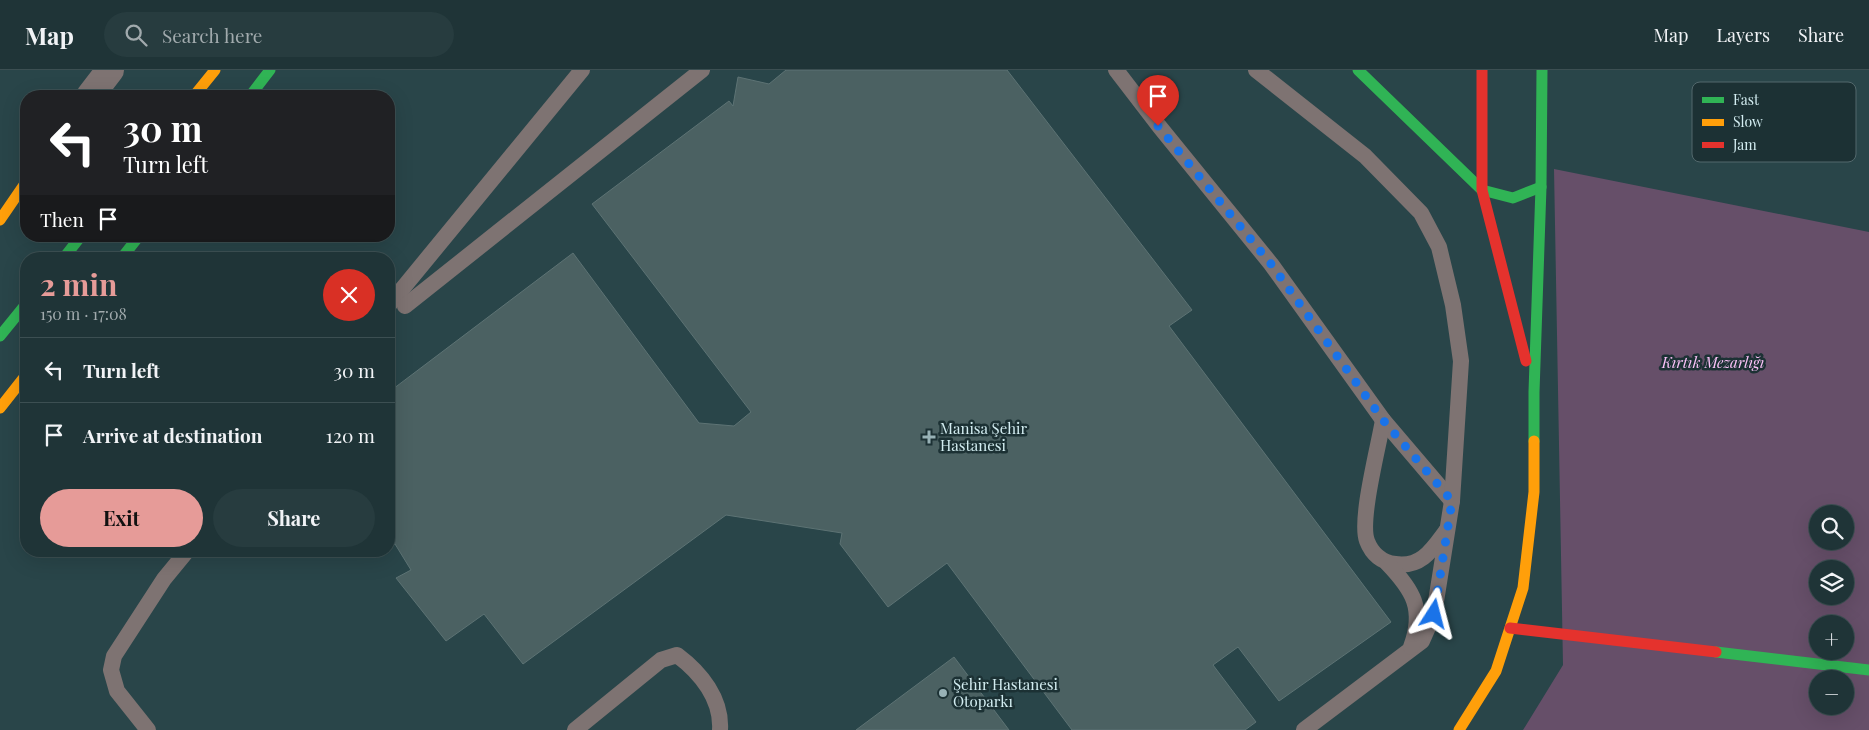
<!DOCTYPE html>
<html lang="en">
<head>
<meta charset="utf-8">
<style>
  :root { --surface:#1f3437; --page:#273c3f; --text:#f1f3f6; --muted:#a1aaad; --line:#3c4f52; --accent:#e69b98 }
  body { margin:0; font-family:"Playfair Display",serif; background:var(--page); color:var(--text); height:100vh; display:flex; flex-direction:column; font-size:19px; white-space:nowrap }
  * { box-sizing:border-box; margin:0 }
  p { font-size:16px; color:var(--muted) }
  .icon { flex:none; width:28px; height:28px; fill:none; stroke:currentColor; stroke-width:2; stroke-linecap:round; stroke-linejoin:round }
  .map { position:relative; flex:1; overflow:hidden }
  .panel { position:absolute; left:20px; top:182px; width:375px; height:305px; display:flex; flex-direction:column; background:var(--surface); border-radius:20px; box-shadow:0 5px 20px #0002,0 0 0 1px var(--line) }
  .panel>* { flex:none }
  .top-card { position:absolute; left:20px; top:20px; width:375px; height:152px; border-radius:20px; box-shadow:0 5px 20px #0002,0 0 0 1px var(--line); background:#202124; color:#fff; overflow:hidden }
  .buttons { position:absolute; left:1809px; top:435px; display:grid; gap:10px }
  .buttons a { display:grid; place-items:center; width:45px; height:45px; border-radius:50%; background:var(--surface); box-shadow:0 5px 20px #0002,0 0 0 1px var(--line); font-size:25px }
  .pin { position:absolute; display:grid; place-items:center; width:42px; height:42px; color:#fff; margin:-51px -21px; border-radius:50% 50% 50% 0; rotate:-45deg; box-shadow:0 0 5px #0007 }
  .pin .icon { rotate:45deg }
  .me { position:absolute; width:55px; margin:-28px; rotate:9deg; stroke-linejoin:round; filter:drop-shadow(0 0 4px #0008) }
  .turn { display:flex; align-items:center; gap:18px; height:105px; padding:0 20px; font-size:22px }
  .turn .icon { width:65px; height:65px; stroke-width:2.5 }
  .turn b { display:block; font-size:35px; line-height:42px }
  .then { display:flex; align-items:center; height:48px; padding:0 20px; background:#0003; gap:10px; font-size:19px }
  .round { display:grid; place-items:center; flex:none; width:52px; height:52px; border-radius:26px; background:var(--page) }
  .head { display:flex; align-items:center; justify-content:space-between; height:85px; padding:0 20px }
  h1 { font-size:30px; font-weight:700; line-height:38px; color:var(--accent) }
  .primary-button { display:flex; gap:10px; margin-top:auto; padding:10px 20px }
  .primary-button a { flex:1; height:58px; border-radius:30px; background:var(--accent); color:#111; font-size:20px; font-weight:700; line-height:58px; text-align:center }
  .primary-button a+a { background:var(--page); color:var(--text) }
  ul { padding:0; list-style:none }
  li { display:flex; align-items:center; gap:15px; height:65px; padding:0 20px; border-top:1px solid var(--line) }
  li div { flex:1 }
  li b { display:block; font-size:19px }
  li em { font-style:normal }
  header { display:flex; align-items:center; gap:30px; box-sizing:border-box; height:70px; padding:0 25px; background:var(--surface); border-bottom:1px solid var(--line) }
  header strong { font-size:24px }
  nav { display:flex; gap:28px; margin-inline-start:auto; font-size:18px }
  .search { width:350px; height:45px; background:var(--page); display:flex; align-items:center; gap:12px; box-sizing:border-box; padding:0 18px; border-radius:28px; color:var(--muted); font-size:19px }
  .map>svg:first-child { display:block }
  .green { fill:#664f69; fill-rule:evenodd }
  .building { fill:#4b6162; stroke:#5d7374 }
  .lines { fill:none; stroke-linecap:round; stroke-linejoin:round }
  .lane { stroke:#7e7372; stroke-width:16 }
  .street { stroke:#7e7372; stroke-width:28 }
  .fast { stroke:#30b455; stroke-width:11 }
  .slow { stroke:#ff9f0a; stroke-width:11 }
  .jam { stroke:#e5322d; stroke-width:11 }
  .route { stroke:#1a73e8; stroke-width:9; stroke-dasharray:0 16.2 }
  .poi-dot { fill:#98b2b6; stroke:#1c3134; stroke-width:2 }
  .labels { text-anchor:middle; dominant-baseline:central; stroke-width:5; stroke-linejoin:round; paint-order:stroke }
  .park-label { font-size:15px; font-style:italic; fill:#fbc2f9; stroke:#1c3134 }
  .poi-label { font-size:15px; fill:#d3edf1; stroke:#1c3134; text-anchor:start }
  .key { fill:#1c3134; stroke:#53696d; stroke-width:1 }
  .key-label { font-size:14px; fill:#d3edf1 }
</style>
</head>
<body>
<header>
<strong>Map</strong>
<div class="search"><svg class="icon" aria-label="search" viewBox="0 0 24 24"><circle cx="10" cy="10" r="6"/><path d="M15 15l6 6"/></svg>Search here</div>
<nav><a>Map</a><a>Layers</a><a>Share</a></nav>
</header>
<div class="map">
<svg width="1869" height="660" viewBox="0 0 1869 660">
  <rect width="100%" height="100%" fill="#294549"/>
  <!-- green -->
  <path class="green" d="M1554,99L1869,162V660H1523L1563,595ZM1818,444H1845V471H1818ZM1818,499H1845V526H1818ZM1818,554H1845V581H1818ZM1818,609H1845V636H1818Z"/>
  <!-- building -->
  <g class="building">
    <polygon points="786,0 1007,0 1192,240 1169,256 1391,552 1279,631 1238,577 1213,595 1256,652 1245,660 1072,660 947,493 888,537 840,474 842,463 726,445 523,594 484,544 446,571 396,508 411,500 395,474 389,478 389,322 573,183 699,353 734,356 751,342 592,134 729,31 733,36 738,7 769,14"/>
    <polygon points="954,587 1009,660 856,660"/>
  </g>
  <g class="lines">
    <!-- lane -->
    <g class="lane">
      <polyline points="1116,0 1159,56 1271,194 1383,350 1452,431"/>
      <polyline points="1256,0 1365,86 1421,143 1439,177 1453,235 1461,291 1452,431 1434,544 1422,571 1304,660"/>
      <polyline points="389,235 582,0"/>
      <polyline points="405,236 702,0"/>
      <path d="M1383,350C1379,375 1359,450 1367,471C1372,484 1382,492 1395,494C1421,498 1432,480 1446,461"/>
      <path d="M1387,493C1413,520 1425,539 1411,577"/>
      <polyline points="148,660 117,621 111,600 114,586 164,509 187,481"/>
      <path d="M575,660L661,590L677,585C701,603 722,629 720,660"/>
    </g>
    <!-- street -->
    <polyline class="street" points="90,26 110,0"/>
    <!-- fast -->
    <g class="fast">
      <polyline points="1358,0 1482,120 1513,128 1541,117"/>
      <polyline points="250,26 270,0"/>
      <polyline points="63,189 81,166"/>
      <polyline points="121,189 139,166"/>
      <polyline points="0,266 26,234"/>
      <polyline points="1534,371 1534,322 1541,117 1542,0"/>
      <polyline points="1716,582 1869,600"/>
    </g>
    <!-- slow -->
    <g class="slow">
      <polyline points="194,26 215,0"/>
      <polyline points="0,150 26,112"/>
      <polyline points="0,338 26,305"/>
      <polyline points="1459,660 1496,601 1523,518 1534,422 1534,371"/>
    </g>
    <!-- jam -->
    <g class="jam">
      <polyline points="1482,0 1482,120 1526,291"/>
      <polyline points="1510,558 1716,582"/>
    </g>
  </g>
  <g class="lines">
    <!-- route -->
    <polyline class="route" points="1158,56 1271,194 1383,350 1452,431 1434,544"/>
  </g>
  <!-- markers -->
  <g class="poi-dot">
    <path d="M926.5 359.5h5v5h5v5h-5v5h-5v-5h-5v-5h5z"/>
    <circle cx="943" cy="623" r="5"/>
  </g>
  <g class="labels">
    <!-- park labels -->
    <g class="park-label">
      <text x="1713" y="292">Kırtık Mezarlığı</text>
    </g>
    <!-- poi labels -->
    <g class="poi-label">
      <text x="940" y="358">Manisa Şehir<tspan x="940" dy="17">Hastanesi</tspan></text>
      <text x="953" y="614">Şehir Hastanesi<tspan x="953" dy="17">Otoparkı</tspan></text>
    </g>
  </g>
  <!-- legend -->
  <rect x="1692" y="12" width="164" height="80" rx="8" class="key"/>
  <rect x="1702" y="27" width="22" height="6" fill="#30b455"/>
  <rect x="1702" y="49" width="22" height="7" fill="#ff9f0a"/>
  <rect x="1702" y="72" width="22" height="6" fill="#e5322d"/>
  <g class="key-label">
    <text x="1733" y="35">Fast</text>
    <text x="1733" y="57">Slow</text>
    <text x="1733" y="80">Jam</text>
  </g>
</svg>
<div class="buttons">
<a><svg class="icon" aria-label="search" viewBox="0 0 24 24"><circle cx="10" cy="10" r="6"/><path d="M15 15l6 6"/></svg></a>
<a><svg class="icon" aria-label="layers" viewBox="0 0 24 24"><path d="M12 4l9 5-9 5-9-5zM3 14l9 5 9-5"/></svg></a>
<a>+</a>
<a>−</a>
</div>
<div class="pin" style="left:1158px;top:56px;background:#d93025"><svg class="icon" aria-label="arrive" viewBox="0 0 24 24"><path d="M6 21V4h12l-3 4 3 4H6"/></svg></div>
<svg class="me" style="left:1434px;top:544px" viewBox="-20 -20 40 40"><path d="M0-17L14 15 0 8-14 15z" fill="#1a73e8" stroke="#fff" stroke-width="4"/></svg>
<div class="top-card">
<div class="turn"><svg class="icon" aria-label="left" viewBox="0 0 24 24"><path d="M17 20v-9H6M10 6l-5 5 5 5"/></svg><div><b>30 m</b>Turn left</div></div>
<div class="then">Then<svg class="icon" aria-label="arrive" viewBox="0 0 24 24"><path d="M6 21V4h12l-3 4 3 4H6"/></svg></div>
</div>
<section class="panel">
<div class="head"><div><h1>2 min</h1><p>150 m · 17:08</p></div><a class="round" style="background:#d93025;color:#fff"><svg class="icon" aria-label="close" viewBox="0 0 24 24"><path d="M6 6l12 12M18 6L6 18"/></svg></a></div>
<ul>
<li><svg class="icon" aria-label="left" viewBox="0 0 24 24"><path d="M17 20v-9H6M10 6l-5 5 5 5"/></svg><div><b>Turn left</b></div><em>30 m</em></li>
<li><svg class="icon" aria-label="arrive" viewBox="0 0 24 24"><path d="M6 21V4h12l-3 4 3 4H6"/></svg><div><b>Arrive at destination</b></div><em>120 m</em></li>
</ul>
<div class="primary-button"><a>Exit</a><a>Share</a></div>
</section>
</div>
</body>
</html>
